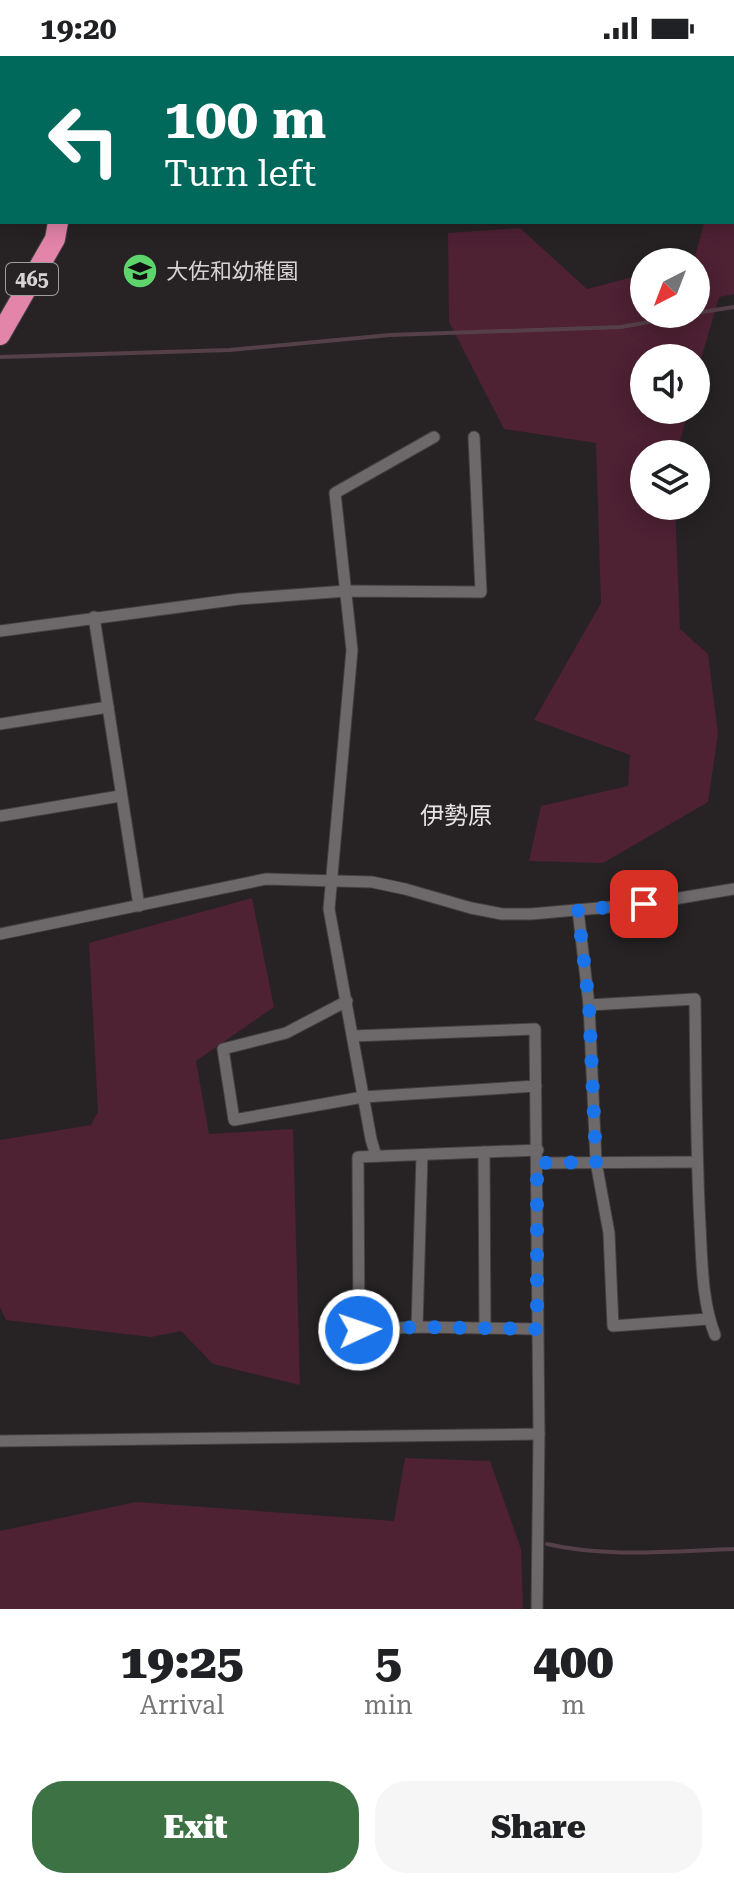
<!DOCTYPE html>
<html lang="en">
<head>
<meta charset="utf-8">
<style>
  :root { --surface:#fff; --page:#f6f6f6; --text:#202124; --muted:#757577; --accent:#3c7244 }
  body { margin:0; font-family:"Roboto Serif","Noto Sans JP",serif; background:var(--page); color:var(--text); height:100vh; display:flex; flex-direction:column; font-size:30px; white-space:nowrap }
  * { box-sizing:border-box; margin:0 }
  p { font-size:26px; color:var(--muted) }
  .icon { flex:none; width:44px; height:44px; fill:none; stroke:currentColor; stroke-width:2; stroke-linecap:round; stroke-linejoin:round }
  .map { position:relative; height:1553px; overflow:hidden }
  .drawer { display:flex; flex-direction:column; background:var(--surface); flex:1 }
  .drawer>* { flex:none }
  .guide { position:absolute; left:0px; top:0px; width:734px; height:168px; box-shadow:0 4px 20px #0003; background:#00695c; color:#fff; overflow:hidden }
  .needle { width:52px; rotate:222deg }
  .fabs { position:absolute; left:630px; top:192px; display:grid; gap:16px }
  .fabs a { display:grid; place-items:center; width:80px; height:80px; border-radius:50%; background:var(--surface); box-shadow:0 4px 20px #0003; font-size:40px }
  .pin { position:absolute; display:grid; place-items:center; width:68px; height:68px; color:#fff; margin:-34px; border-radius:16px; box-shadow:0 4px 12px #0006 }
  .me { position:absolute; width:88px; margin:-44px; rotate:87deg; stroke-linejoin:round; filter:drop-shadow(0 0 6px #0008) }
  .turn { display:flex; align-items:center; gap:28px; height:168px; padding:0 32px; font-size:36px }
  .turn .icon { width:104px; height:104px; stroke-width:2.5 }
  .turn b { display:block; font-size:56px; line-height:68px }
  .eta { display:flex; justify-content:space-evenly; align-items:center; height:136px; text-align:center }
  .eta b { font-size:48px; font-weight:800; line-height:56px }
  .cta { display:flex; gap:16px; margin-top:auto; padding:16px 32px }
  .cta a { flex:1; height:92px; border-radius:32px; background:var(--accent); color:#fff; font-size:32px; font-weight:800; line-height:92px; text-align:center }
  .cta a+a { background:var(--page); color:var(--text) }
  .status { display:flex; justify-content:space-between; align-items:center; height:56px; padding:0 40px; background:var(--surface); direction:ltr }
  .status svg { height:22px; fill:currentColor }
  .map>svg:first-child { display:block }
  .green { fill:#4e2133 }
  .lines { fill:none; stroke-linecap:round; stroke-linejoin:round }
  .stream { stroke:#553f48; stroke-width:4 }
  .street-casing { stroke:#434041; stroke-width:13 }
  .highway-casing { stroke:#434041; stroke-width:22 }
  .street { stroke:#6d696a; stroke-width:11 }
  .highway { stroke:#e384a9; stroke-width:20 }
  .rail { stroke:#807d7e; stroke-width:4; stroke-dasharray:4 8; stroke-linecap:butt }
  .route { stroke:#1a73e8; stroke-width:14; stroke-dasharray:0 25.2 }
  .labels { text-anchor:middle; dominant-baseline:central; stroke-width:8; stroke-linejoin:round; paint-order:stroke }
  .shield { fill:#272325; stroke:#a19e9f; stroke-width:2 }
  .shield-label { font-size:20px; font-weight:bold; fill:#d5d3d3 }
  .poi-label { font-size:22px; fill:#d5d3d3; stroke:#272325; text-anchor:start }
  .neighbourhood-label { font-size:24px; fill:#e7e2e4; stroke:#272325 }
</style>
</head>
<body>
<div class="status"><b>19:20</b><svg viewBox="0 0 49 12"><path d="M0 12V9h3v3zM5 12V6h3v6zM10 12V3h3v9zM15 12V0h3v12zM26 1h20v11H26zM47 4h2v5h-2z"/></svg></div>
<div class="map">
<svg width="734" height="1553" viewBox="0 0 734 1553">
  <rect width="100%" height="100%" fill="#272325"/>
  <!-- green -->
  <g class="green">
    <polygon points="734,53 734,238 719,241 696,320 696,302 644,302 644,354 688,354 677,398 644,398 644,450 675,450 680,573 708,598 718,678 708,746 603,807 529,805 541,750 628,730 630,699 534,664 601,547 596,387 504,373 449,266 448,177 520,172 587,233 644,218 644,258 696,258 696,206 690,206 694,205 704,166 732,166"/>
    <polygon points="252,842 274,951 196,1005 209,1078 293,1073 300,1329 213,1308 181,1275 151,1281 6,1264 0,1251 0,1084 91,1069 98,1056 89,887"/>
    <polygon points="405,1402 490,1405 521,1493 523,1553 0,1553 0,1475 136,1446 394,1465"/>
  </g>
  <g class="lines">
    <!-- stream -->
    <g class="stream">
      <polyline points="696,257 734,251"/>
      <polyline points="1,301 230,294 390,279 621,271 693,258"/>
      <path d="M547,1488C606,1502 673,1495 734,1493"/>
    </g>
    <!-- street casing -->
    <g class="street-casing">
      <g id="street">
        <polyline points="449,0 450,2"/>
        <polyline points="597,0 598,2"/>
        <polyline points="695,0 697,2"/>
        <polyline points="119,2 120,0"/>
        <polyline points="525,2 530,0"/>
        <polyline points="94,561 139,850"/>
        <polyline points="0,575 239,543 346,535 481,536 474,381"/>
        <polyline points="0,668 108,651"/>
        <polyline points="0,760 120,740"/>
        <polyline points="578,854 589,949 596,1106 609,1177 613,1270 708,1263"/>
        <polyline points="0,878 266,823 372,826 405,833 471,852 502,858 531,858 644,848 734,833"/>
        <polyline points="347,945 286,977 223,993 234,1064 363,1041 536,1030"/>
        <path d="M589,949L695,943C696,1019 696,1095 700,1170C702,1206 702,1246 715,1279"/>
        <polyline points="353,980 535,973 539,1378 537,1553"/>
        <polyline points="484,1096 485,1272"/>
        <polyline points="376,1100 371,1083 329,853 352,594 335,437 434,381"/>
        <polyline points="537,1107 696,1106"/>
        <polyline points="417,1271 422,1099"/>
        <polyline points="537,1273 417,1271 359,1274 358,1101 538,1094"/>
        <polyline points="0,1385 539,1378"/>
      </g>
    </g>
    <!-- highway casing -->
    <g class="highway-casing">
      <g id="highway">
        <polyline points="0,9 2,7"/>
        <polyline points="0,113 2,114"/>
        <polyline points="0,279 55,183 58,166"/>
      </g>
    </g>
    <!-- street -->
    <use href="#street" class="street"/>
    <!-- highway -->
    <use href="#highway" class="highway"/>
    <!-- rail -->
    <g class="rail">
      <polyline points="73,2 74,0"/>
      <polyline points="0,131 2,128"/>
    </g>
  </g>
  <g class="lines">
    <!-- route -->
    <polyline class="route" points="359,1274 417,1271 537,1273 537,1107 596,1106 589,949 578,854 644,848"/>
  </g>
  <!-- icons -->
  <defs>
    <g id="school-disc" transform="scale(1.8)"><circle r="9.5" fill="#5ed56c" stroke="#272325"/><path d="M0-5L7-2L0 1L-7-2ZM-4 1L0 2.5L4 1V4Q0 6-4 4Z" fill="#111"/></g>
  </defs>
  <g fill-rule="evenodd">
    <use href="#school-disc" x="140" y="215"/>
  </g>
  <g class="labels">
    <!-- shield labels -->
    <rect class="shield" x="6" y="207" width="52" height="32" rx="6"/>
    <g class="shield-label">
      <text x="32" y="223">465</text>
    </g>
    <!-- poi labels -->
    <g class="poi-label">
      <text x="166" y="215">大佐和幼稚園</text>
    </g>
    <!-- neighbourhood labels -->
    <g class="neighbourhood-label">
      <text x="456" y="760">伊勢原</text>
    </g>
  </g>
</svg>
<div class="fabs">
<a><svg class="needle" viewBox="-14 -14 28 28"><path d="M0-13l5 13h-10z" fill="#e53935"/><path d="M0 13l5-13h-10z" fill="#757577"/></svg></a>
<a><svg class="icon" aria-label="sound" viewBox="0 0 24 24"><path d="M4 9h4l5-4v14l-5-4H4zM17 9q2 3 0 6"/></svg></a>
<a><svg class="icon" aria-label="layers" viewBox="0 0 24 24"><path d="M12 4l9 5-9 5-9-5zM3 14l9 5 9-5"/></svg></a>
</div>
<div class="pin" style="left:644px;top:848px;background:#d93025"><svg class="icon" aria-label="arrive" viewBox="0 0 24 24"><path d="M6 21V4h12l-3 4 3 4H6"/></svg></div>
<svg class="me" style="left:359px;top:1274px" viewBox="-20 -20 40 40"><circle r="17" fill="#1a73e8" stroke="#fff" stroke-width="3"/><path d="M0-11L8 9 0 5-8 9z" fill="#fff"/></svg>
<div class="guide">
<div class="turn"><svg class="icon" aria-label="left" viewBox="0 0 24 24"><path d="M17 20v-9H6M10 6l-5 5 5 5"/></svg><div><b>100 m</b>Turn left</div></div>
</div>
</div>
<section class="drawer">
<div class="eta">
<div><b>19:25</b><p>Arrival</p></div>
<div><b>5</b><p>min</p></div>
<div><b>400</b><p>m</p></div>
</div>
<div class="cta"><a>Exit</a><a>Share</a></div>
</section>
</body>
</html>
